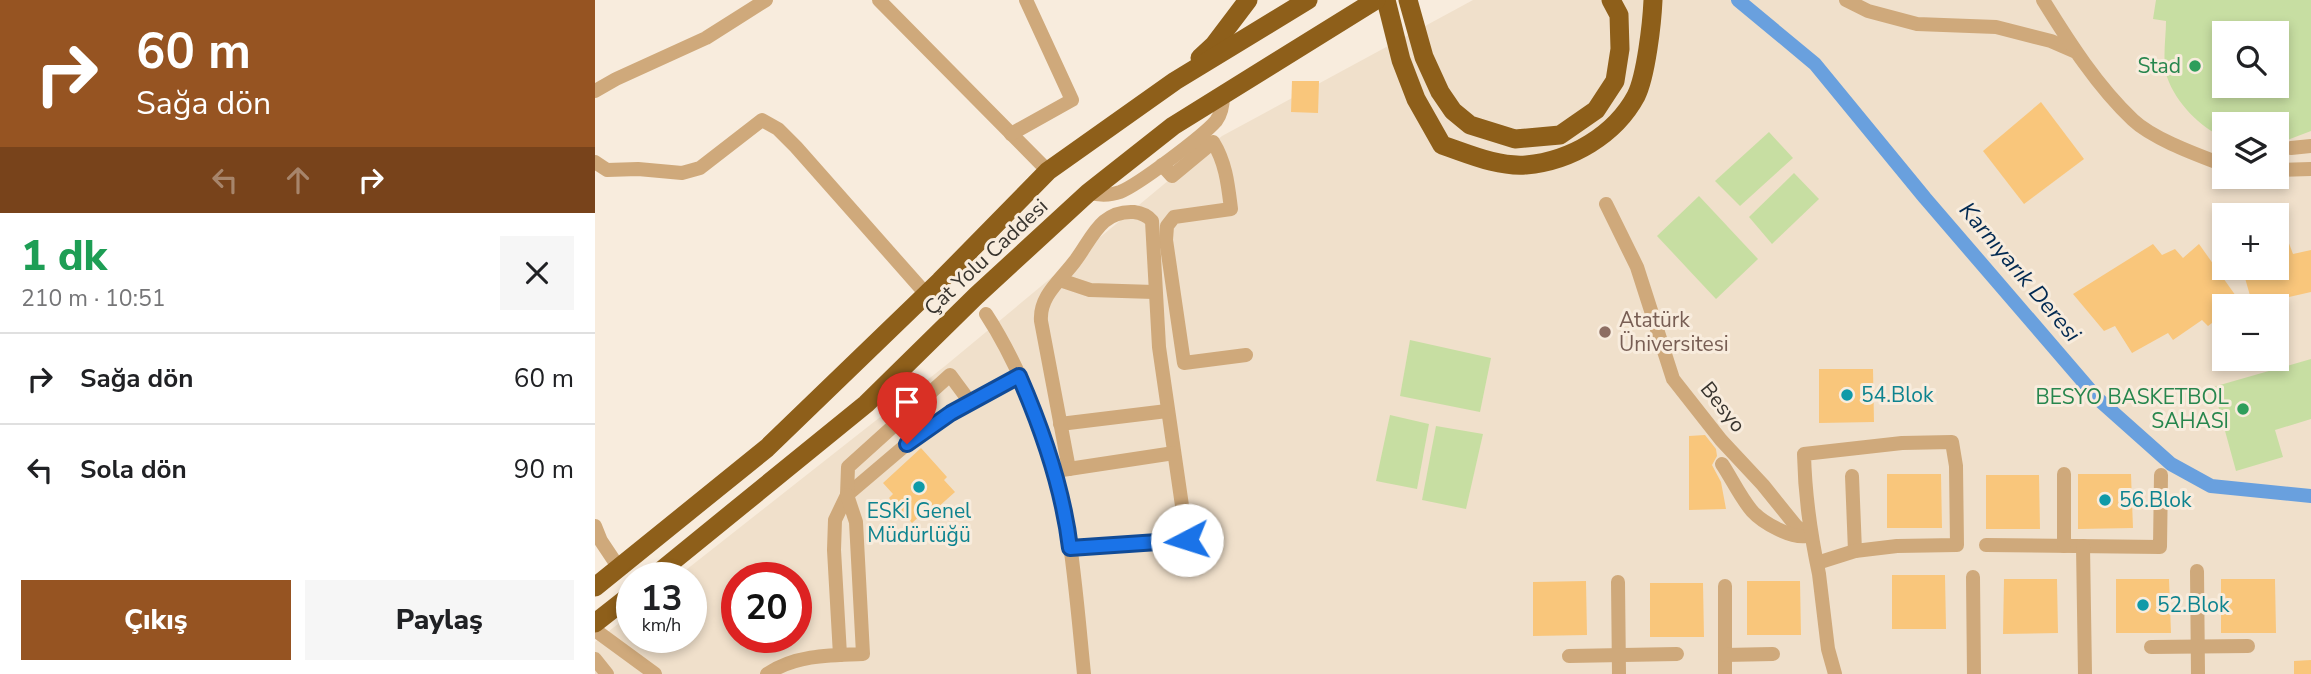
<!DOCTYPE html>
<html lang="tr">
<head>
<meta charset="utf-8">
<style>
  :root { --surface:#fff; --page:#f6f6f6; --text:#202124; --muted:#757577; --line:#e0e0e0; --accent:#965422 }
  body { margin:0; font-family:"Nunito Sans",sans-serif; background:var(--page); color:var(--text); height:100vh; display:flex; flex-direction:column; font-size:26px; white-space:nowrap }
  * { box-sizing:border-box; margin:0 }
  p { font-size:23px; color:var(--muted) }
  .icon { flex:none; width:38px; height:38px; fill:none; stroke:currentColor; stroke-width:2; stroke-linecap:round; stroke-linejoin:round }
  .map { position:relative; flex:1; overflow:hidden }
  .panel { display:flex; flex-direction:column; background:var(--surface); width:595px }
  .panel>* { flex:none }
  .banner { background:#965422; color:#fff; overflow:hidden }
  .buttons { position:absolute; left:1617px; top:21px; display:grid; gap:14px }
  .buttons a { display:grid; place-items:center; width:77px; height:77px; border-radius:0px; background:var(--surface); box-shadow:0 4px 10px #0003; font-size:35px }
  .speed { position:absolute; left:21px; top:562px; display:flex; gap:14px; font-size:35px; font-weight:700; text-align:center }
  .speed>* { display:grid; place-content:center; width:91px; height:91px; border-radius:50%; background:var(--surface); box-shadow:0 4px 10px #0003; line-height:1 }
  .speed small { font-size:18px; font-weight:400 }
  .speed .limit { border:10px solid #d22; background:#fff; color:#111 }
  .pin { position:absolute; display:grid; place-items:center; width:60px; height:60px; color:#fff; margin:-72px -30px; border-radius:50% 50% 50% 0; rotate:-45deg; box-shadow:0 0 7px #0007 }
  .pin .icon { rotate:45deg }
  .me { position:absolute; width:77px; margin:-38px; rotate:265deg; stroke-linejoin:round; filter:drop-shadow(0 0 5px #0008) }
  .turn { display:flex; align-items:center; gap:24px; height:147px; padding:0 21px; font-size:32px }
  .turn .icon { width:91px; height:91px; stroke-width:2.5 }
  .turn b { display:block; font-size:49px; line-height:60px }
  .lanes { display:flex; align-items:center; height:66px; padding:0 21px; background:#0003; justify-content:center; gap:35px; direction:ltr }
  .lanes .off { opacity:.35 }
  .round { display:grid; place-items:center; flex:none; width:74px; height:74px; border-radius:0px; background:var(--page) }
  .head { display:flex; align-items:center; justify-content:space-between; height:119px; padding:0 21px }
  h1 { font-size:42px; font-weight:800; line-height:52px; color:#1e9e55 }
  .cta { display:flex; gap:14px; margin-top:auto; padding:14px 21px }
  .cta a { flex:1; height:80px; border-radius:0px; background:var(--accent); color:#fff; font-size:28px; font-weight:800; line-height:80px; text-align:center }
  .cta a+a { background:var(--page); color:var(--text) }
  ul { padding:0; list-style:none }
  li { display:flex; align-items:center; gap:21px; height:91px; padding:0 21px; border-top:2px solid var(--line) }
  li div { flex:1 }
  li b { display:block; font-size:26px }
  li em { font-style:normal }
  main { display:flex; flex:1; min-height:0 }
  .map>svg:first-child { display:block }
  .built { fill:#f0e0cb; fill-rule:evenodd }
  .garden { fill:#c7dea2; fill-rule:evenodd }
  .lines { fill:none; stroke-linecap:round; stroke-linejoin:round }
  .canal { stroke:#69a0de; stroke-width:14 }
  .building { fill:#f9c67b }
  .minor { stroke:#cfa97b; stroke-width:14 }
  .highway { stroke:#8e5f1a; stroke-width:19 }
  .route-casing { stroke:#114b97; stroke-width:18 }
  .route { stroke:#1a73e8; stroke-width:12 }
  .leisure-dot { fill:#2e9e5b; stroke:#f8ecdd; stroke-width:2.5 }
  .education-dot { fill:#8d6e63; stroke:#f8ecdd; stroke-width:2.5 }
  .culture-dot { fill:#0f9aa8; stroke:#f8ecdd; stroke-width:2.5 }
  .labels { text-anchor:middle; dominant-baseline:central; stroke-width:6; stroke-linejoin:round; paint-order:stroke }
  .leisure-label { font-size:21px; fill:#27864d; stroke:#f8ecdd; text-anchor:end }
  .street-label { font-size:21px; fill:#38342e; stroke:#f8ecdd }
  .education-label { font-size:21px; fill:#785e54; stroke:#f8ecdd; text-anchor:start }
  .culture-label { font-size:21px; fill:#0d838f; stroke:#f8ecdd; text-anchor:start }
  .water-label { font-size:23px; font-style:italic; fill:#012951; stroke:#f8ecdd }
</style>
</head>
<body>
<main>
<section class="panel">
<div class="banner">
<div class="turn"><svg class="icon" aria-label="right" viewBox="0 0 24 24"><path d="M7 20v-9h11M14 6l5 5-5 5"/></svg><div><b>60 m</b>Sağa dön</div></div>
<div class="lanes"><svg class="icon off" aria-label="left" viewBox="0 0 24 24"><path d="M17 20v-9H6M10 6l-5 5 5 5"/></svg><svg class="icon off" aria-label="ahead" viewBox="0 0 24 24"><path d="M12 20V5M6 11l6-6 6 6"/></svg><svg class="icon" aria-label="right" viewBox="0 0 24 24"><path d="M7 20v-9h11M14 6l5 5-5 5"/></svg></div>
</div>
<div class="head"><div><h1>1 dk</h1><p>210 m · 10:51</p></div><a class="round"><svg class="icon" aria-label="close" viewBox="0 0 24 24"><path d="M6 6l12 12M18 6L6 18"/></svg></a></div>
<ul>
<li><svg class="icon" aria-label="right" viewBox="0 0 24 24"><path d="M7 20v-9h11M14 6l5 5-5 5"/></svg><div><b>Sağa dön</b></div><em>60 m</em></li>
<li><svg class="icon" aria-label="left" viewBox="0 0 24 24"><path d="M17 20v-9H6M10 6l-5 5 5 5"/></svg><div><b>Sola dön</b></div><em>90 m</em></li>
</ul>
<div class="cta"><a>Çıkış</a><a>Paylaş</a></div>
</section>
<div class="map">
<svg width="1716" height="674" viewBox="0 0 1716 674">
  <rect width="100%" height="100%" fill="#f8ecdd"/>
  <!-- built -->
  <path class="built" d="M878,0H1716V674H0V642L37,613V637H96V578L82,577L350,366L627,136ZM1629,33H1682V86H1629ZM1629,124H1682V177H1629ZM1629,215H1682V268H1629ZM1629,306H1682V359H1629ZM142,578H201V637H142Z"/>
  <!-- garden -->
  <g class="garden">
    <path d="M1561,0H1716V131L1682,144V124H1629V138C1605,127 1581,103 1572,77C1567,61 1571,38 1571,21L1558,19ZM1629,33H1682V86H1629Z"/>
    <polygon points="1174,132 1198,158 1145,206 1120,181"/>
    <polygon points="1199,173 1224,199 1177,244 1154,217"/>
    <polygon points="1104,196 1163,259 1121,299 1062,236"/>
    <polygon points="815,340 896,358 885,412 805,396"/>
    <polygon points="1716,359 1716,419 1680,430 1688,457 1641,471 1618,387"/>
    <polygon points="795,415 834,424 822,489 781,481"/>
    <polygon points="841,426 888,434 871,509 827,500"/>
  </g>
  <g class="lines">
    <!-- canal -->
    <polyline class="canal" points="1143,0 1220,64 1330,198 1503,399 1576,464 1616,486 1716,496"/>
  </g>
  <!-- building -->
  <g class="building">
    <polygon points="697,81 724,81 723,113 696,112"/>
    <polygon points="1446,102 1489,159 1429,204 1388,151"/>
    <polygon points="1692,238 1698,254 1716,250 1716,292 1694,297 1674,306 1658,306 1650,278 1658,275 1656,268 1682,268 1682,241"/>
    <polygon points="1558,244 1567,255 1580,249 1588,258 1604,244 1648,306 1629,306 1629,314 1613,326 1607,320 1578,340 1573,333 1537,353 1520,326 1509,331 1478,294"/>
    <polygon points="1224,369 1278,369 1279,422 1224,423"/>
    <polygon points="1110,435 1121,449 1122,456 1117,465 1126,482 1131,509 1094,510 1094,436"/>
    <polygon points="326,448 352,477 349,480 360,492 332,517 328,513 317,523 294,498 298,494 288,483"/>
    <polygon points="1292,474 1346,474 1347,528 1292,528"/>
    <polygon points="1483,474 1536,474 1538,528 1483,529"/>
    <polygon points="1391,475 1444,475 1445,529 1391,529"/>
    <polygon points="1297,575 1350,575 1351,629 1297,629"/>
    <polygon points="1409,579 1462,579 1463,633 1408,634"/>
    <polygon points="1521,579 1574,579 1576,633 1521,633"/>
    <polygon points="1626,579 1680,579 1681,633 1626,633"/>
    <polygon points="991,581 992,635 938,636 938,582"/>
    <polygon points="1152,581 1205,581 1206,635 1152,635"/>
    <polygon points="1055,583 1108,583 1109,637 1055,637"/>
    <polygon points="1716,660 1716,674 1699,674 1699,661"/>
  </g>
  <g class="lines">
    <!-- minor -->
    <g class="minor">
      <polyline points="284,0 453,171"/>
      <polyline points="1251,0 1273,11 1322,24 1401,27 1456,41 1479,51"/>
      <path d="M1448,0C1474,42 1502,86 1538,120C1558,139 1603,155 1629,165"/>
      <polyline points="0,91 21,79 111,38 171,0"/>
      <polyline points="416,134 477,100 431,0"/>
      <polyline points="1696,148 1716,146"/>
      <polyline points="0,162 12,170 43,169 87,173 105,168 167,120 183,129 201,147 331,294"/>
      <path d="M567,165L577,176L618,142C631,163 633,185 636,209L579,217L572,226L571,240L589,363L651,355"/>
      <polyline points="1682,170 1716,169"/>
      <path d="M493,193C503,195 514,196 525,192C543,185 608,136 621,121C627,113 628,105 628,95"/>
      <polyline points="1011,204 1042,267 1078,379 1126,440 1168,485 1201,526 1216,536"/>
      <polyline points="465,280 495,290 559,292"/>
      <path d="M391,314C427,369 461,458 472,524C480,573 484,624 489,674"/>
      <polyline points="465,424 572,411"/>
      <path d="M1127,464C1137,479 1145,497 1157,511C1168,523 1195,538 1211,536"/>
      <path d="M474,469L446,321C444,296 466,280 480,261C497,239 505,210 539,212C547,213 552,215 557,221L564,347L592,540L475,548"/>
      <polyline points="467,470 579,453"/>
      <polyline points="1257,476 1260,551"/>
      <polyline points="252,495 312,444 356,413 424,376"/>
      <polyline points="0,526 6,541 24,568"/>
      <polyline points="1391,545 1565,547 1566,475"/>
      <polyline points="1469,546 1469,474"/>
      <polyline points="1488,546 1490,674"/>
      <path d="M1222,563L1260,551L1302,546L1362,545L1361,466L1357,442L1307,443L1209,454C1210,497 1215,531 1224,574L1233,649L1240,674"/>
      <polyline points="1602,571 1603,674"/>
      <polyline points="1378,577 1379,674"/>
      <polyline points="1023,582 1024,674"/>
      <polyline points="1130,586 1130,674"/>
      <polyline points="0,630 60,674"/>
      <polyline points="1556,647 1653,646"/>
      <polyline points="245,655 239,550 240,520 252,495 253,467 355,375 375,402"/>
      <polyline points="1130,655 1178,654"/>
      <polyline points="974,656 1082,654"/>
      <polyline points="0,659 12,674"/>
      <path d="M172,674C200,655 235,655 268,654L261,522L252,495"/>
    </g>
    <!-- highway -->
    <g class="highway">
      <path d="M791,0L806,60L821,99L847,145C874,154 902,167 931,165C976,161 1020,135 1041,96C1051,76 1057,23 1058,0"/>
      <polyline points="813,0 829,57 845,92 858,111 875,125 920,139 965,135 1001,110 1020,81 1025,49 1024,15 1016,0"/>
      <polyline points="605,58 619,45 653,0"/>
      <polyline points="57,578 271,404 381,296 493,193 578,126 781,0"/>
      <polyline points="0,587 172,448 345,281 453,171 580,81 713,0"/>
      <polyline points="0,623 37,594"/>
    </g>
  </g>
  <g class="lines">
    <!-- route casing -->
    <g class="route-casing">
      <path id="route" d="M312,444L356,413L424,376C448,431 468,489 475,548L592,540"/>
    </g>
    <!-- route -->
    <use href="#route" class="route"/>
  </g>
  <!-- markers -->
  <g class="leisure-dot">
    <circle cx="1600" cy="66" r="7"/>
    <circle cx="1648" cy="409" r="7"/>
  </g>
  <circle class="education-dot" cx="1010" cy="332" r="7"/>
  <g class="culture-dot">
    <circle cx="1252" cy="395" r="7"/>
    <circle cx="324" cy="487" r="7"/>
    <circle cx="1510" cy="500" r="7"/>
    <circle cx="1548" cy="605" r="7"/>
  </g>
  <g class="labels">
    <!-- leisure labels -->
    <g class="leisure-label">
      <text x="1586" y="66">Stad</text>
      <text x="1634" y="397">BESYO BASKETBOL<tspan x="1634" dy="24">SAHASI</tspan></text>
    </g>
    <!-- street labels -->
    <g class="street-label">
      <text transform="translate(391 257) rotate(-43)">Çat Yolu Caddesi</text>
      <text transform="translate(1128 407) rotate(51)">Besyo</text>
    </g>
    <!-- education labels -->
    <g class="education-label">
      <text x="1024" y="320">Atatürk<tspan x="1024" dy="24">Üniversitesi</tspan></text>
    </g>
    <!-- culture labels -->
    <g class="culture-label">
      <text x="1266" y="395">54.Blok</text>
      <text x="1524" y="500">56.Blok</text>
      <text x="324" y="511" text-anchor="middle">ESKİ Genel<tspan x="324" dy="24">Müdürlüğü</tspan></text>
      <text x="1562" y="605">52.Blok</text>
    </g>
    <!-- water labels -->
    <g class="water-label">
      <text transform="translate(1425 272) rotate(50)">Karnıyarık Deresi</text>
    </g>
  </g>
</svg>
<div class="buttons">
<a><svg class="icon" aria-label="search" viewBox="0 0 24 24"><circle cx="10" cy="10" r="6"/><path d="M15 15l6 6"/></svg></a>
<a><svg class="icon" aria-label="layers" viewBox="0 0 24 24"><path d="M12 4l9 5-9 5-9-5zM3 14l9 5 9-5"/></svg></a>
<a>+</a>
<a>−</a>
</div>
<div class="speed"><div>13<small>km/h</small></div><div class="limit">20</div></div>
<div class="pin" style="left:312px;top:444px;background:#d93025"><svg class="icon" aria-label="arrive" viewBox="0 0 24 24"><path d="M6 21V4h12l-3 4 3 4H6"/></svg></div>
<svg class="me" style="left:592px;top:540px" viewBox="-20 -20 40 40"><circle r="19" fill="#fff"/><path d="M0-13L10 11 0 6-10 11z" fill="#1a73e8"/></svg>
</div>
</main>
</body>
</html>
